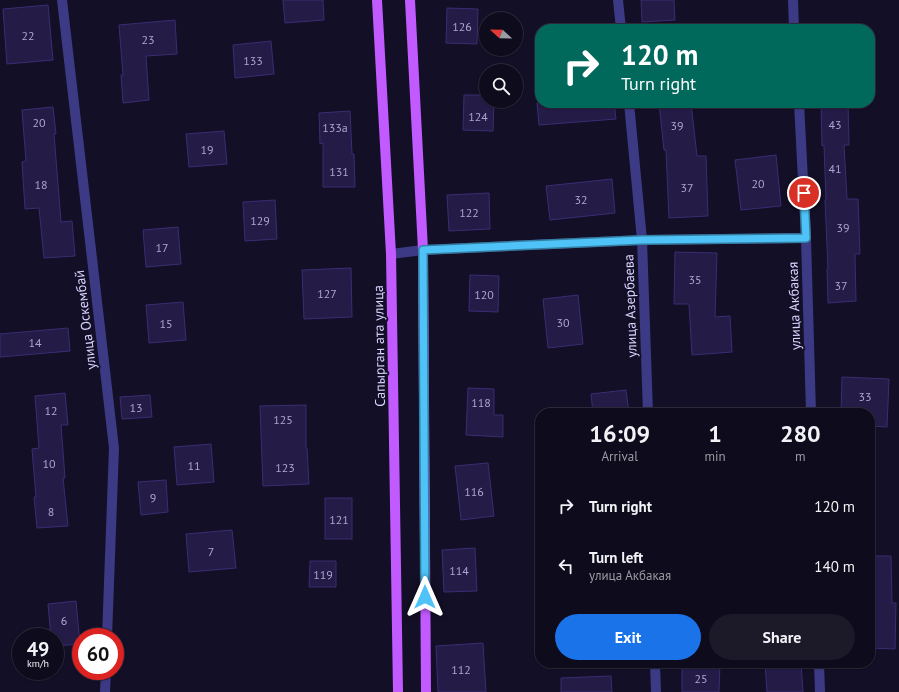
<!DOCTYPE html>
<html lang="en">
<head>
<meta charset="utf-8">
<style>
  :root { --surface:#0e0b1c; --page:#1c1929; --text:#f1f3f6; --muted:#9b9ba3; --line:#2e2b3b; --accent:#1a73e8 }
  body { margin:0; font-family:"PT Sans",sans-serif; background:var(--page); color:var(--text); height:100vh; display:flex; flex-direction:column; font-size:15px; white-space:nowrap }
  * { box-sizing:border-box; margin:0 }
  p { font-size:13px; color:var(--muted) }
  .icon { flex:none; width:22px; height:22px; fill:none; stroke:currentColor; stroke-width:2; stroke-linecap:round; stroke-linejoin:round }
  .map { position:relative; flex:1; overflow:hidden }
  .side { position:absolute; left:535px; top:408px; width:340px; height:260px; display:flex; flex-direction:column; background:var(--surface); border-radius:16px; box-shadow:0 1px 3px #0004,0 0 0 1px var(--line) }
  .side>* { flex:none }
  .hud { position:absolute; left:535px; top:24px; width:340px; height:84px; border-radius:16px; box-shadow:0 1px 3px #0004,0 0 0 1px var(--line); background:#00695c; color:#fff; overflow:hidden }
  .needle { width:26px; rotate:292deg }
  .controls { position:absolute; left:479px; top:12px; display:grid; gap:8px }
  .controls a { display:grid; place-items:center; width:44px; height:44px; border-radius:50%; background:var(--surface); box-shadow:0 1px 3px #0004,0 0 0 1px var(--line); font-size:20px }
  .speed { position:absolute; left:12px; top:628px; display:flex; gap:8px; font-size:20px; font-weight:700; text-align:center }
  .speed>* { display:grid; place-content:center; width:52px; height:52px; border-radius:50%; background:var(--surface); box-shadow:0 1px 3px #0004,0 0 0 1px var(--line); line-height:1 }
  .speed small { font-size:10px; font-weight:400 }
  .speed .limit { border:6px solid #d22; background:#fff; color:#111 }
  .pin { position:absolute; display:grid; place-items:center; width:34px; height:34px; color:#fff; margin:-17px; border:2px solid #fff; border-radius:50%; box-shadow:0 1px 4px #0007 }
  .me { position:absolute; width:44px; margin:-22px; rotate:0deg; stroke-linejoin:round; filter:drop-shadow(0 0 3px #0008) }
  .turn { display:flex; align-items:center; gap:14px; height:84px; padding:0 20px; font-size:18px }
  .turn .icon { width:52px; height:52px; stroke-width:2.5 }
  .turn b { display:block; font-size:28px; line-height:34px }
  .eta { display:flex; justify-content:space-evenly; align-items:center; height:68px; text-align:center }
  .eta b { font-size:24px; font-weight:700; line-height:28px }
  .primary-button { display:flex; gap:8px; margin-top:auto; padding:8px 20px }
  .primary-button a { flex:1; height:46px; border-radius:24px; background:var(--accent); color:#fff; font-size:16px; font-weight:700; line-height:46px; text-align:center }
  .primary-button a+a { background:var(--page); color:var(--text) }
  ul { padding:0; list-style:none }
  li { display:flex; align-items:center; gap:12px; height:60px; padding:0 20px }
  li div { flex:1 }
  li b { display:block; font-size:15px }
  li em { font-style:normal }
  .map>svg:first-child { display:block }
  .building { fill:#241b47; stroke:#3b2d73 }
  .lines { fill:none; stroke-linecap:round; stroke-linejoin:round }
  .minor { stroke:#3d3a85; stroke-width:10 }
  .primary { stroke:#c25bff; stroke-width:10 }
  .route-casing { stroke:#337fa1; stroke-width:10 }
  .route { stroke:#4fc3f7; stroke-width:7 }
  .labels { text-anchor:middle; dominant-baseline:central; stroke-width:4; stroke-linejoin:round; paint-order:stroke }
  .number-label { font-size:12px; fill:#aca6d1 }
  .street-label { font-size:14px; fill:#d9d4ff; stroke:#130f26 }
</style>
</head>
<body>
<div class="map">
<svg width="899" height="692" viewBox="0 0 899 692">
  <rect width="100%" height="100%" fill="#130f26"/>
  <!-- building -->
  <g class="building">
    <polygon points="283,0 323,0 324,20 285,23"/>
    <polygon points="641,0 674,0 675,20 642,22"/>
    <polygon points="48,5 53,60 7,64 3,9"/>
    <polygon points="447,8 478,9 477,44 446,43"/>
    <polygon points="175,20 177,54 146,56 149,100 123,103 121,75 123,75 119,25"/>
    <polygon points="271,41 274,74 235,78 233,45"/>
    <polygon points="464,95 486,95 486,101 494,101 493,131 463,130"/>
    <polygon points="537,103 614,103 616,119 539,125"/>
    <polygon points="659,103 691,103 697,156 706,156 708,216 669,218 666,150 664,150"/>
    <polygon points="821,103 848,103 849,145 844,145 847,199 858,199 860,254 855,254 856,301 828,303 827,269 828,269 825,200 826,200 824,145 822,146"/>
    <polygon points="53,107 56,134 54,134 61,222 72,221 75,256 44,258 39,208 25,209 22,162 26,161 22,110"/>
    <polygon points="350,111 352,154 354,154 355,187 323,187 323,143 320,144 319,113"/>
    <polygon points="224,131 227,164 189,167 186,134"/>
    <polygon points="776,155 781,206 741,210 735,160"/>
    <polygon points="612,179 615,213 550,220 546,186"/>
    <polygon points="489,193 490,229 449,231 447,195"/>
    <polygon points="275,200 277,239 245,241 243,202"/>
    <polygon points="178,227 181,264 146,267 143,230"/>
    <polygon points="675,252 717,253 715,317 730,316 732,352 692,355 689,304 674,304"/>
    <polygon points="351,268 352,317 304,319 302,270"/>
    <polygon points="470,275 499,276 498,312 469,311"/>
    <polygon points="578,295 583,344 548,348 543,299"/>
    <polygon points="183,302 186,340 149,343 146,305"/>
    <polygon points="68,328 70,351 0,357 0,334"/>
    <polygon points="842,377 889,379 887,427 870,426 870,413 841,413"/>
    <polygon points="468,388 494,389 494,415 503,415 503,437 466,435"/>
    <polygon points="626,390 629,413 593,413 591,394"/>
    <polygon points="65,393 68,425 61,425 65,478 63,478 68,526 37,528 34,497 36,497 32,449 39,448 35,396"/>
    <polygon points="150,395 152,417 122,419 120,397"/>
    <polygon points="306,405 306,448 307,448 309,484 263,486 260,406"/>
    <polygon points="211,444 214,482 177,485 174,447"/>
    <polygon points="488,463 494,516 461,520 455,466"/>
    <polygon points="166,480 168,512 141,515 138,482"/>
    <rect x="325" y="498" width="27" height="41"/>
    <polygon points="232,530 236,568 189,572 186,534"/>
    <polygon points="475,548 477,591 444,592 442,550"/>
    <polygon points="870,556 891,556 892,603 896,603 895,649 870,648"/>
    <polygon points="310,561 336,561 336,587 309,587"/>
    <polygon points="76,601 80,644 55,646 55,637 51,637 48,604"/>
    <polygon points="483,643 486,692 438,692 436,646"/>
    <polygon points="682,663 720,663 719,692 682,692"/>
    <polygon points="765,663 801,663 803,692 767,692"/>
    <polygon points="611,676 612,692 561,692 561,678"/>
  </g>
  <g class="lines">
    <!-- minor -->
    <g class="minor">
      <polyline points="62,0 114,448 107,637"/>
      <polyline points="618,0 621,29"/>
      <polyline points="793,0 794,29"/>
      <polyline points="629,103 642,240 648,413"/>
      <polyline points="799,103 806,238 811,413"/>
      <polyline points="391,254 423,250 642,240 806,238"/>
      <polyline points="655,663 656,692"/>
      <polyline points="819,663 820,692"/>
      <polyline points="105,692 106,671"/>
    </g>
    <!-- primary -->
    <g class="primary">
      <polyline points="377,0 391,254 398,692"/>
      <polyline points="410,0 423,250 426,692"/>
    </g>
  </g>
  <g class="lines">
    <!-- route casing -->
    <g class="route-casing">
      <polyline id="route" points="425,597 423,250 642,240 806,238 804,193"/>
    </g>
    <!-- route -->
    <use href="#route" class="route"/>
  </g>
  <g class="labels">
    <!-- number labels -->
    <g class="number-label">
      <text x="462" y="26">126</text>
      <text x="28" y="35">22</text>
      <text x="148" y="39">23</text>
      <text x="253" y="60">133</text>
      <text x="478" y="116">124</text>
      <text x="39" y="122">20</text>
      <text x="835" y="124">43</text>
      <text x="677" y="125">39</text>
      <text x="335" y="127">133а</text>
      <text x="207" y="149">19</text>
      <text x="835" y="168">41</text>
      <text x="339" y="171">131</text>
      <text x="758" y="183">20</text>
      <text x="41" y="184">18</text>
      <text x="687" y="187">37</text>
      <text x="581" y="199">32</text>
      <text x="469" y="212">122</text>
      <text x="260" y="220">129</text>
      <text x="843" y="227">39</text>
      <text x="162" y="247">17</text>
      <text x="695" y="279">35</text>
      <text x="841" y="285">37</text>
      <text x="327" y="293">127</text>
      <text x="484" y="294">120</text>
      <text x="563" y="322">30</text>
      <text x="166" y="323">15</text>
      <text x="35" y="342">14</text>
      <text x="865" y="396">33</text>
      <text x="481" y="402">118</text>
      <text x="136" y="407">13</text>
      <text x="51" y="410">12</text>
      <text x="283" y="419">125</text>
      <text x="49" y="463">10</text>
      <text x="194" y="465">11</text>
      <text x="285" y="467">123</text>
      <text x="474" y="491">116</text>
      <text x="153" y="497">9</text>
      <text x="51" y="511">8</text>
      <text x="339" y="519">121</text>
      <text x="211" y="551">7</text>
      <text x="459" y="570">114</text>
      <text x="323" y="574">119</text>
      <text x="64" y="620">6</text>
      <text x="461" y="669">112</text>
      <text x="701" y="678">25</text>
    </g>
    <!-- street labels -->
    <g class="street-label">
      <text transform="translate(630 306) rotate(-92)">улица Азербаева</text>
      <text transform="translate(794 306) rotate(-92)">улица Акбакая</text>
      <text transform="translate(85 320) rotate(-97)">улица Оскембай</text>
      <text transform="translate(379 346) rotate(-91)">Сапырган ата улица</text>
    </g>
  </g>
</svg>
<div class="controls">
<a><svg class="needle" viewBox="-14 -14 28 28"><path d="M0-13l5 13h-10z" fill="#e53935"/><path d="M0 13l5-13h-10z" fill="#9b9ba3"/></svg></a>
<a><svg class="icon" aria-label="search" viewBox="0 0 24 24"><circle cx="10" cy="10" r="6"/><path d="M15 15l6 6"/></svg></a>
</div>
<div class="speed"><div>49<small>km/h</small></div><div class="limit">60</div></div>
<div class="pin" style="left:804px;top:193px;background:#d93025"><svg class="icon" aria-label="arrive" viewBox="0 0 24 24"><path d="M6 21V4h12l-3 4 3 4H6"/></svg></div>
<svg class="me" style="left:425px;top:597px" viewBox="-20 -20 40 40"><path d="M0-17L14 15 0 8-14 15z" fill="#4fc3f7" stroke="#fff" stroke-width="4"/></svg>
<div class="hud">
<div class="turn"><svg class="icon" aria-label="right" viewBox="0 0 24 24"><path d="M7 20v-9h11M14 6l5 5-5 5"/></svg><div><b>120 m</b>Turn right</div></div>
</div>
<section class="side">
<div class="eta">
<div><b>16:09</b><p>Arrival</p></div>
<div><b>1</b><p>min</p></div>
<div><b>280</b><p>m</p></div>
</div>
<ul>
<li><svg class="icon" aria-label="right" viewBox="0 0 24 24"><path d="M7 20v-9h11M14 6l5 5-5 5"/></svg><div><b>Turn right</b></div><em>120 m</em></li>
<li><svg class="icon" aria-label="left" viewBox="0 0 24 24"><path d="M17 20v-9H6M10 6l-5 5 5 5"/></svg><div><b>Turn left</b><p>улица Акбакая</p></div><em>140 m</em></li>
</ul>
<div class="primary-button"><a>Exit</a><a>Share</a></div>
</section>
</div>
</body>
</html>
